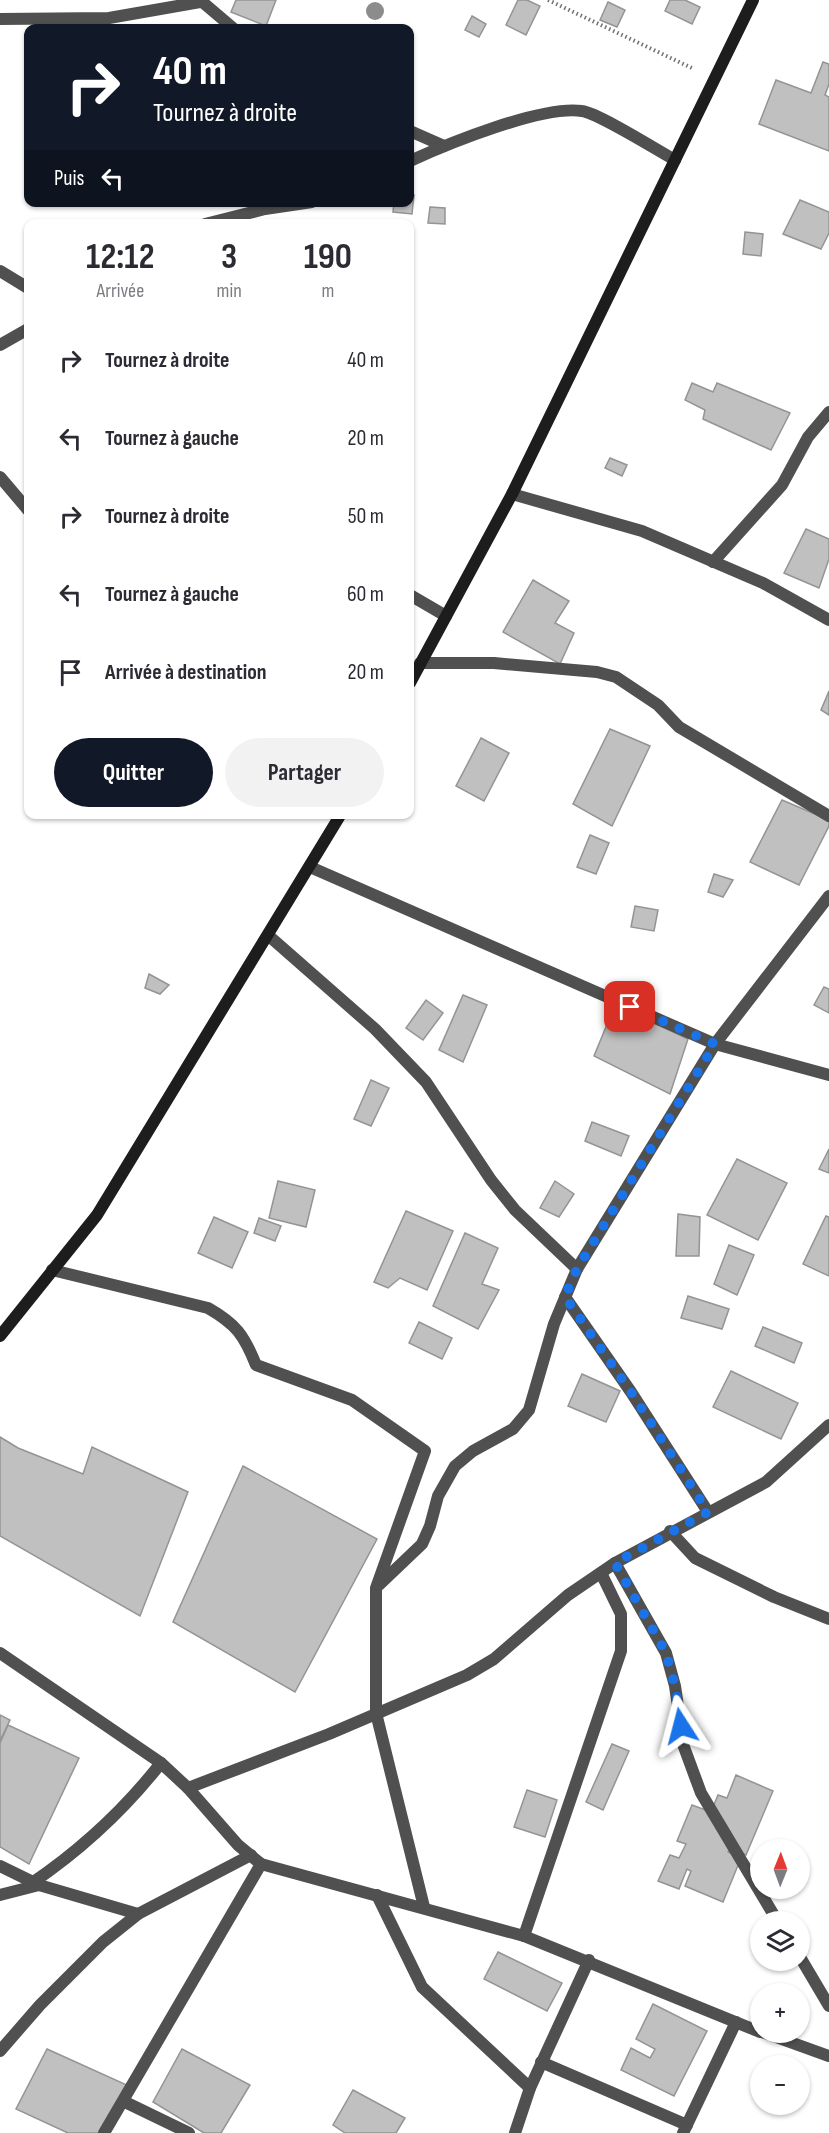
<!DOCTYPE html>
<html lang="fr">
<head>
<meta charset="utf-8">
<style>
  :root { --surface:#fff; --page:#f2f2f3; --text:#2b2b33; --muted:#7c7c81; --accent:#111827 }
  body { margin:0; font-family:"Sofia Sans Condensed",sans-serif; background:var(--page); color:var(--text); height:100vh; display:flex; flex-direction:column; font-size:22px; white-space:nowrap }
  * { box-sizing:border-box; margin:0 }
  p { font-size:20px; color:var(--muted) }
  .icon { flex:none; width:33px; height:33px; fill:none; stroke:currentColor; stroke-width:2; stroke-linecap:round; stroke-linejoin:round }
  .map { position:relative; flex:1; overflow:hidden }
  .drawer { position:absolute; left:24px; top:219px; width:390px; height:600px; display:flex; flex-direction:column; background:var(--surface); border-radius:12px; box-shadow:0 2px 4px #0004 }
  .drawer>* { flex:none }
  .guide { position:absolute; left:24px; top:24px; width:390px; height:183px; border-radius:12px; box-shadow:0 2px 4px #0004; background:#111827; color:#fff; overflow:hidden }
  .needle { width:39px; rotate:1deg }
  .fabs { position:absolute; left:750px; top:1839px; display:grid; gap:12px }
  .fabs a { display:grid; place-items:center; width:60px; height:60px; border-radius:50%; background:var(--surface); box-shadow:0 2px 4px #0004; font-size:30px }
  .pin { position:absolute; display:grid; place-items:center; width:51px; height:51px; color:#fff; margin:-26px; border-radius:12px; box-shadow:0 3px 9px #0006 }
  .me { position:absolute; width:66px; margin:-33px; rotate:351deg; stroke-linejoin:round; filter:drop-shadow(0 0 4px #0008) }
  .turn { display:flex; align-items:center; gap:21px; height:126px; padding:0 30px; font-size:27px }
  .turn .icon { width:78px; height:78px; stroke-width:2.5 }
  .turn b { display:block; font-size:42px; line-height:51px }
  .then { display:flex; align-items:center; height:57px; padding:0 30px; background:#0003; gap:12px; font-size:22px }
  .eta { display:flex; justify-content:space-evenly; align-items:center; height:102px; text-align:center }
  .eta b { font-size:36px; font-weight:700; line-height:42px }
  .action { display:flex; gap:12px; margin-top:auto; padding:12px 30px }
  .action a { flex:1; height:69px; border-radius:36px; background:var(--accent); color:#fff; font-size:24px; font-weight:700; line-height:69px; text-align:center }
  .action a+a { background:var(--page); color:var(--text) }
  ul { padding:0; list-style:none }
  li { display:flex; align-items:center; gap:18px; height:78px; padding:0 30px }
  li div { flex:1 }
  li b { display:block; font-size:22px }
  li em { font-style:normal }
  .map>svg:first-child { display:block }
  .building { fill:#c0c0c0; stroke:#949494; stroke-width:1.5 }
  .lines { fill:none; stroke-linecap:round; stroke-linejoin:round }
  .path { stroke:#727272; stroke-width:4; stroke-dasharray:1.5 3; stroke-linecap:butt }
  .minor { stroke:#505050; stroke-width:12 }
  .secondary { stroke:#1d1d1d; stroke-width:12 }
  .tree { fill:#8c8c8c }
  .route { stroke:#1a73e8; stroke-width:10; stroke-dasharray:0 18 }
</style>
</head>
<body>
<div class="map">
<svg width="829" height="2133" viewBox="0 0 829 2133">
  <rect width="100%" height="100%" fill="#fff"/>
  <!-- building -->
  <g class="building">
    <polygon points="236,0 276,0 266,26 231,12"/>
    <polygon points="518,0 527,0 540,6 526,35 506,25"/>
    <polygon points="670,0 685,0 700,7 692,24 665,11"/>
    <polygon points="608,2 625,10 617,27 600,20"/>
    <polygon points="472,16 486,24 479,37 465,30"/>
    <polygon points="823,62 829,64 829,84 825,95 829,97 829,151 759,124 776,80 811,93"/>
    <polygon points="410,195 414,195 412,214 393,212 394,202 410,202"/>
    <polygon points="800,200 829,212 829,233 821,249 783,234"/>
    <polygon points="430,207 445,208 445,224 428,223"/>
    <polygon points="745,232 763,234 761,256 743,254"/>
    <polygon points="692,383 713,392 717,383 790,413 771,450 703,419 705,410 685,400"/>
    <polygon points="610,458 627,465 622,476 605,468"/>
    <polygon points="806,529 829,539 829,559 819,588 784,573"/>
    <polygon points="533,580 569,601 555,623 574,633 560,664 503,632"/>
    <polygon points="829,691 829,715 821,710"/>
    <polygon points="610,729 650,746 612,826 573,804"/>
    <polygon points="481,738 509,753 484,801 456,786"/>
    <polygon points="782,800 829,820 829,826 799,885 750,862"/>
    <polygon points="590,835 609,843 596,874 577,867"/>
    <polygon points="714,874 733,880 723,897 708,892"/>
    <polygon points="635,906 658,910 654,931 631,927"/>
    <polygon points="149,974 169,985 160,994 145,988"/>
    <polygon points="824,987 829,989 829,1013 814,1005"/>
    <polygon points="463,995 487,1005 463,1062 439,1050"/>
    <polygon points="426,1000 443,1013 423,1040 406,1028"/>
    <polygon points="615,1005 688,1039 670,1094 594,1056"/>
    <polygon points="371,1080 389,1088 371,1126 354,1119"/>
    <polygon points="592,1122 629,1136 621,1156 585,1141"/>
    <polygon points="829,1149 829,1173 819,1169"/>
    <polygon points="737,1159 787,1183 758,1240 707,1215"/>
    <polygon points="278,1181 315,1190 306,1227 269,1218"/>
    <polygon points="555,1181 574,1194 559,1217 540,1208"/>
    <polygon points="406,1211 453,1231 427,1290 400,1278 388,1288 374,1282"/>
    <polygon points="678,1214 700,1217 699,1256 676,1256"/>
    <polygon points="826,1216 829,1217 829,1276 803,1264"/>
    <polygon points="214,1217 248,1232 232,1268 198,1253"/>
    <polygon points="259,1218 281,1226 275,1241 254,1233"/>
    <polygon points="465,1233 498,1248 482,1284 499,1290 478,1329 433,1306"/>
    <polygon points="729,1245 754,1255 737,1295 714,1284"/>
    <polygon points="688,1296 729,1309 722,1329 681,1318"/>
    <polygon points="419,1322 452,1338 442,1359 409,1343"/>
    <polygon points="763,1327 802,1343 794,1363 755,1346"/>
    <polygon points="731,1371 798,1403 781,1439 713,1407"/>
    <polygon points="582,1374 620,1391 606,1422 568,1406"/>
    <polygon points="0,1437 18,1448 83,1474 92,1447 188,1492 140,1616 0,1536"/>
    <polygon points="243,1466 377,1539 295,1692 173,1622"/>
    <polygon points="0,1715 10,1720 0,1741"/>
    <polygon points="8,1725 79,1758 29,1864 0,1847 0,1743"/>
    <polygon points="612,1744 629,1751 603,1810 586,1802"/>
    <polygon points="736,1775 773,1791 746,1855 730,1848 728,1852 741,1858 723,1902 685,1886 691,1871 687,1869 679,1889 658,1881 670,1855 679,1858 686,1844 677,1841 692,1805 711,1812 718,1795 727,1798"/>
    <polygon points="527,1790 557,1800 545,1837 514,1827"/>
    <polygon points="498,1952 562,1983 547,2011 484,1979"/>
    <polygon points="653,2004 707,2031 674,2096 621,2070 631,2048 650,2058 655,2049 636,2039"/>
    <polygon points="47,2049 129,2086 99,2133 68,2133 16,2109"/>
    <polygon points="182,2049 250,2085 221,2133 204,2133 153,2102"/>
    <polygon points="353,2090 405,2118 396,2133 345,2133 333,2125"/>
  </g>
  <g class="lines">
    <!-- path -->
    <polyline class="path" points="548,0 694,69"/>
    <!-- minor -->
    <g class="minor">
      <polyline points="200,0 233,28"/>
      <polyline points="0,19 109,18 200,2"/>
      <polyline points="410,131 444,146"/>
      <path d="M410,161C447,144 542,105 582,111C598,113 657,150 675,160"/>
      <polyline points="205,224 265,209 312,202"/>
      <polyline points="0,271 28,288"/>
      <polyline points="0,345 28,329"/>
      <polyline points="0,477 28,510"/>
      <polyline points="512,494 642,531 763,583 829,620"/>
      <polyline points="713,562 782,485 808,437 829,412"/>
      <polyline points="410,595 446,616"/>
      <polyline points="420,663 494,663 597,672 616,677 658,705 679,727 829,816"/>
      <polyline points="310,867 715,1044 829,896"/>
      <polyline points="269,936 375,1029 426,1082 491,1180 515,1210 577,1269"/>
      <path d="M52,1270L208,1308C236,1324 244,1335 256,1365L352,1400L425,1451L376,1588V1713L424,1907"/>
      <polyline points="565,1297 631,1392 708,1512"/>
      <polyline points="670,1531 695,1558 774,1597 829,1619"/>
      <polyline points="615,1563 666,1653 675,1686 684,1747 701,1793 778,1922"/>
      <polyline points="379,1585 422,1544 430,1526 438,1496 455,1466 473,1451 513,1429 529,1410 554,1324 577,1269 715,1044 829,1075"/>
      <polyline points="0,1653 161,1763 188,1788 238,1845 261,1864 524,1936 760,2032"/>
      <polyline points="188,1788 329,1734 467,1675 494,1659 568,1595 615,1563 766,1482 829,1425"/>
      <polyline points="0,1866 39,1885 138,1914"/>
      <path d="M32,1883C82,1849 124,1810 161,1763"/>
      <polyline points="0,1895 39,1885"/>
      <polyline points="377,1895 422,1987 530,2088"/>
      <polyline points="524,1936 621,1651 621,1614 601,1573"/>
      <polyline points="800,1957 829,2006"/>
      <polyline points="762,2032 829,2056"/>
      <polyline points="0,2051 40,2005 103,1942 138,1914 251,1855"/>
      <polyline points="541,2062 687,2125"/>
      <polyline points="125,2102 189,2133"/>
      <polyline points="104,2133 261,1864"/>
      <polyline points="515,2133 530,2088 589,1960"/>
      <polyline points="683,2133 736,2022"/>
    </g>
    <!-- secondary -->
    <g class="secondary">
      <polyline points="410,683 512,494 753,0"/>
      <polyline points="0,1336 97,1215 341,814"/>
    </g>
  </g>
  <!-- trees -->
  <circle class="tree" cx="375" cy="11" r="9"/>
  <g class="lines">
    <!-- route -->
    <polyline class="route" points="630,1007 715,1044 577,1269 565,1297 631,1392 708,1512 615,1563 666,1653 675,1686 681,1726"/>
  </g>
</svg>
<div class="fabs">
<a><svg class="needle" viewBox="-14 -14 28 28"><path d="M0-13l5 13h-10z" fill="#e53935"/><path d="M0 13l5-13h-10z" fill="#7c7c81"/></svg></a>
<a><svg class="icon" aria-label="layers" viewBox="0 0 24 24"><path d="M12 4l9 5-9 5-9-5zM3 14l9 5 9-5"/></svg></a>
<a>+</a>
<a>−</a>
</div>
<div class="pin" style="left:630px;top:1007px;background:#d93025"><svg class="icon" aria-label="arrive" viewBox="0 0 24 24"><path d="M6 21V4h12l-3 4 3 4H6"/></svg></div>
<svg class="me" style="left:681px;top:1726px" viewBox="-20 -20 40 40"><path d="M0-17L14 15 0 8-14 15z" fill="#1a73e8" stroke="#fff" stroke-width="4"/></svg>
<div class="guide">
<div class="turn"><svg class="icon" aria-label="right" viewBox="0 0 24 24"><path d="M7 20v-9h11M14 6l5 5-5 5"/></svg><div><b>40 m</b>Tournez à droite</div></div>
<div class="then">Puis<svg class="icon" aria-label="left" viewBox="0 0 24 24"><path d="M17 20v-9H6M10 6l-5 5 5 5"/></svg></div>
</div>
<section class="drawer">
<div class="eta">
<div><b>12:12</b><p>Arrivée</p></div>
<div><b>3</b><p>min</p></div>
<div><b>190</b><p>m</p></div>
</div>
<ul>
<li><svg class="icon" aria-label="right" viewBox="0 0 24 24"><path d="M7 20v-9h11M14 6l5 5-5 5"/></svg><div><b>Tournez à droite</b></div><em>40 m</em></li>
<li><svg class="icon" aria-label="left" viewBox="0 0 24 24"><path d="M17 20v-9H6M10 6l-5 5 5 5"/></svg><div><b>Tournez à gauche</b></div><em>20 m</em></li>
<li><svg class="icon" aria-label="right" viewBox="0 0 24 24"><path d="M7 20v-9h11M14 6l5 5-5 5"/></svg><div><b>Tournez à droite</b></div><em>50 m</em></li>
<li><svg class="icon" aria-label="left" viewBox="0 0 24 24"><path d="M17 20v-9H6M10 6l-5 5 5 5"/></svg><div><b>Tournez à gauche</b></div><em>60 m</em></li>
<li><svg class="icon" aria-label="arrive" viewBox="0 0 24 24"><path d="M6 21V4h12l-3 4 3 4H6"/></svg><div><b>Arrivée à destination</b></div><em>20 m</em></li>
</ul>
<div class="action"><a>Quitter</a><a>Partager</a></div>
</section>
</div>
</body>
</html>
